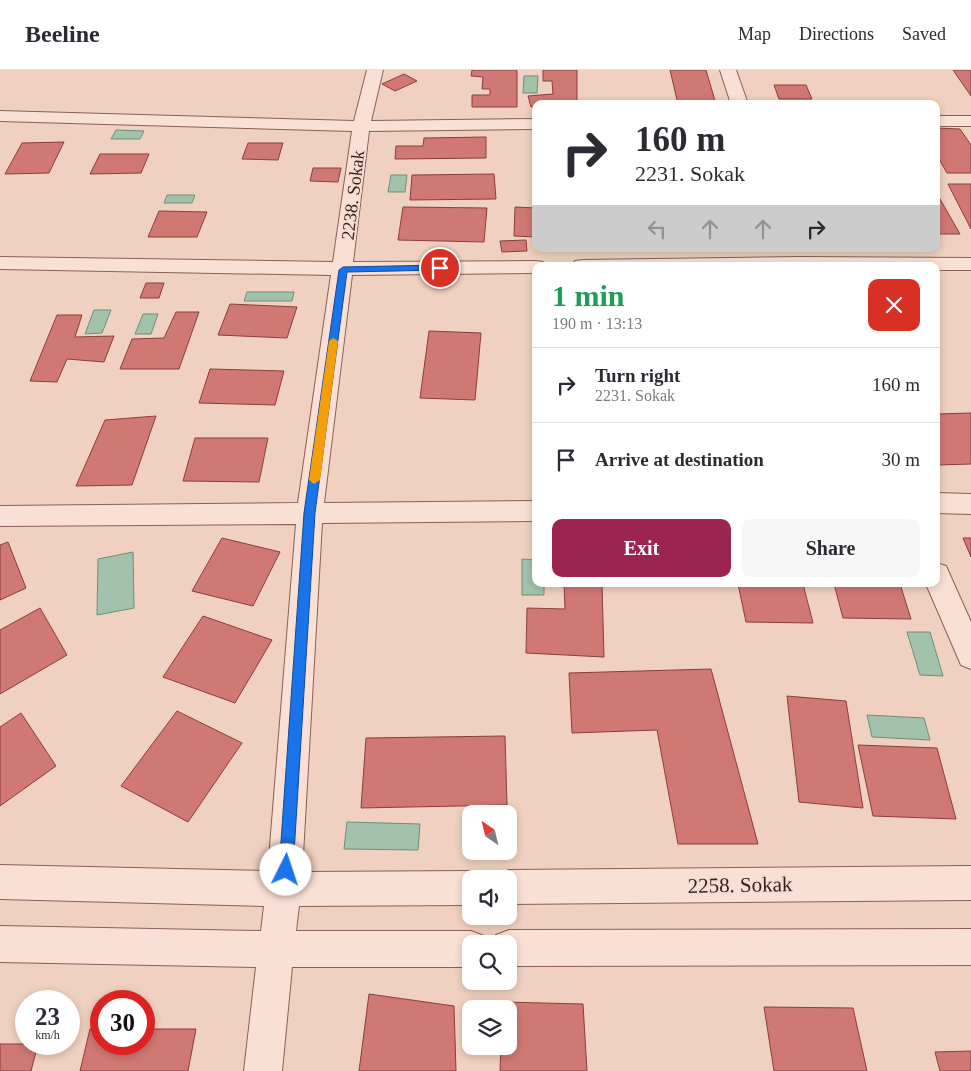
<!DOCTYPE html>
<html lang="en">
<head>
<meta charset="utf-8">
<style>
  :root { --surface:#fff; --page:#f7f7f7; --text:#2b2b33; --muted:#7c7c81; --line:#e1e1e2; --accent:#9b2451 }
  body { margin:0; font-family:"Times New Roman",serif; background:var(--page); color:var(--text); height:100vh; display:flex; flex-direction:column; font-size:19px; white-space:nowrap }
  * { box-sizing:border-box; margin:0 }
  p { font-size:16px; color:var(--muted) }
  .icon { flex:none; width:28px; height:28px; fill:none; stroke:currentColor; stroke-width:2; stroke-linecap:round; stroke-linejoin:round }
  .map { position:relative; flex:1; overflow:hidden }
  .sheet { position:absolute; left:532px; top:192px; width:408px; height:325px; display:flex; flex-direction:column; background:var(--surface); border-radius:10px; box-shadow:0 2px 8px #0003 }
  .sheet>* { flex:none }
  .banner { position:absolute; left:532px; top:30px; width:408px; height:152px; border-radius:10px; box-shadow:0 2px 8px #0003; background:#fff; color:var(--text); overflow:hidden }
  .needle { width:32px; rotate:325deg }
  .controls { position:absolute; left:462px; top:735px; display:grid; gap:10px }
  .controls a { display:grid; place-items:center; width:55px; height:55px; border-radius:10px; background:var(--surface); box-shadow:0 2px 8px #0003; font-size:25px }
  .speed { position:absolute; left:15px; top:920px; display:flex; gap:10px; font-size:25px; font-weight:700; text-align:center }
  .speed>* { display:grid; place-content:center; width:65px; height:65px; border-radius:50%; background:var(--surface); box-shadow:0 2px 8px #0003; line-height:1 }
  .speed small { font-size:12px; font-weight:400 }
  .speed .limit { border:8px solid #d22; background:#fff; color:#111 }
  .pin { position:absolute; display:grid; place-items:center; width:42px; height:42px; color:#fff; margin:-21px; border:2px solid #fff; border-radius:50%; box-shadow:0 1px 5px #0007 }
  .me { position:absolute; width:55px; margin:-28px; rotate:4deg; stroke-linejoin:round; filter:drop-shadow(0 0 4px #0008) }
  .turn { display:flex; align-items:center; gap:18px; height:105px; padding:0 20px; font-size:22px }
  .turn .icon { width:65px; height:65px; stroke-width:2.5 }
  .turn b { display:block; font-size:35px; line-height:42px }
  .lanes { display:flex; align-items:center; height:48px; padding:0 20px; background:#0003; justify-content:center; gap:25px; direction:ltr }
  .lanes .off { opacity:.35 }
  .round { display:grid; place-items:center; flex:none; width:52px; height:52px; border-radius:10px; background:var(--page) }
  .summary { display:flex; align-items:center; justify-content:space-between; height:85px; padding:0 20px }
  h1 { font-size:30px; font-weight:600; line-height:38px; color:#1e9e55 }
  .cta { display:flex; gap:10px; margin-top:auto; padding:10px 20px }
  .cta a { flex:1; height:58px; border-radius:10px; background:var(--accent); color:#fff; font-size:20px; font-weight:600; line-height:58px; text-align:center }
  .cta a+a { background:var(--page); color:var(--text) }
  ul { padding:0; list-style:none }
  li { display:flex; align-items:center; gap:15px; height:75px; padding:0 20px; border-top:1px solid var(--line) }
  li div { flex:1 }
  li b { display:block; font-size:19px }
  li em { font-style:normal }
  header { display:flex; align-items:center; gap:30px; box-sizing:border-box; height:70px; padding:0 25px; background:var(--surface); border-bottom:1px solid var(--line) }
  header strong { font-size:24px }
  nav { display:flex; gap:28px; margin-inline-start:auto; font-size:18px }
  .map>svg:first-child { display:block }
  .water { fill:#a3c2ad; stroke:#6a9078 }
  .building { fill:#d07874; stroke:#8a3e3c }
  .lines { fill:none; stroke-linecap:round; stroke-linejoin:round }
  .street-casing { stroke:#8a5f57; stroke-width:2 }
  .street { fill:#fae0d4; fill-rule:evenodd }
  .route { fill:#1a73e8; stroke:#114b97 }
  .slow { fill:#f59e0b }
  .labels { text-anchor:middle; dominant-baseline:central; stroke-width:4; stroke-linejoin:round; paint-order:stroke }
  .street-label { font-size:18px; fill:#39201c; stroke:#f7ddd0 }
  .near-street-label { font-size:21px; fill:#39201c; stroke:#f7ddd0 }
</style>
</head>
<body>
<header>
<strong>Beeline</strong>
<nav><a>Map</a><a>Directions</a><a>Saved</a></nav>
</header>
<div class="map">
<svg width="971" height="1001" viewBox="0 0 971 1001">
  <rect width="100%" height="100%" fill="#f0d0c0"/>
  <!-- water -->
  <g class="water">
    <polygon points="524,6 538,6 537,23 523,23"/>
    <polygon points="116,60 144,61 140,69 111,69"/>
    <polygon points="391,105 407,105 405,122 388,122"/>
    <polygon points="167,125 195,125 192,133 164,133"/>
    <polygon points="247,222 294,222 292,231 244,231"/>
    <polygon points="94,240 111,240 102,263 85,264"/>
    <polygon points="143,244 158,244 151,264 135,264"/>
    <polygon points="133,482 134,538 97,545 98,489"/>
    <polygon points="522,489 536,490 536,514 544,514 544,525 522,525"/>
    <polygon points="907,562 930,562 943,606 920,605"/>
    <polygon points="867,645 924,648 930,670 872,667"/>
    <polygon points="347,752 420,754 418,780 344,779"/>
  </g>
  <!-- building -->
  <g class="building">
    <polygon points="472,0 517,0 517,37 472,37 472,25 490,25 490,19 482,19 483,7 471,6"/>
    <polygon points="543,0 577,0 577,34 536,34 536,37 531,37 528,26 553,24 552,11 543,11"/>
    <polygon points="670,0 706,0 716,34 678,34"/>
    <polygon points="953,0 971,0 971,26"/>
    <polygon points="404,4 417,11 395,21 382,14"/>
    <polygon points="774,15 806,15 812,29 779,29"/>
    <polygon points="936,58 960,59 971,75 971,103 947,103 936,84"/>
    <polygon points="486,67 486,88 395,89 396,76 423,76 424,68"/>
    <polygon points="64,72 49,103 5,104 22,73"/>
    <polygon points="248,73 283,73 278,90 242,89"/>
    <polygon points="100,84 149,84 141,103 90,104"/>
    <polygon points="313,98 341,98 338,112 310,111"/>
    <polygon points="494,104 496,129 410,130 412,105"/>
    <polygon points="948,114 971,114 971,159"/>
    <polygon points="936,122 960,164 936,164"/>
    <polygon points="403,137 487,138 484,172 398,170"/>
    <polygon points="515,137 536,138 536,167 514,166"/>
    <polygon points="159,141 207,142 197,167 148,167"/>
    <polygon points="526,170 527,181 502,182 500,171"/>
    <polygon points="146,213 164,213 159,228 140,228"/>
    <polygon points="230,234 297,237 287,268 218,265"/>
    <polygon points="176,242 199,242 179,299 120,299 132,269 164,268"/>
    <polygon points="57,245 82,245 75,267 114,266 104,292 67,289 57,312 30,311"/>
    <polygon points="429,261 481,263 475,330 420,328"/>
    <polygon points="210,299 284,301 275,335 199,333"/>
    <polygon points="971,343 971,394 938,395 936,344"/>
    <polygon points="156,346 132,415 76,416 105,350"/>
    <polygon points="195,368 268,368 259,412 183,411"/>
    <polygon points="222,468 280,482 253,536 192,521"/>
    <polygon points="963,468 971,468 971,487"/>
    <polygon points="8,472 26,518 0,530 0,475"/>
    <polygon points="564,514 602,514 604,587 526,583 527,538 565,539"/>
    <polygon points="738,514 803,514 813,553 746,552"/>
    <polygon points="834,514 900,514 911,549 843,548"/>
    <polygon points="40,538 67,585 0,624 0,560"/>
    <polygon points="203,546 272,570 235,633 163,607"/>
    <polygon points="711,599 758,774 678,774 657,660 572,663 569,603"/>
    <polygon points="787,626 846,631 863,738 799,732"/>
    <polygon points="177,641 242,673 188,752 121,716"/>
    <polygon points="21,643 56,696 0,736 0,657"/>
    <polygon points="505,666 507,735 361,738 366,668"/>
    <polygon points="858,675 937,678 956,749 873,746"/>
    <polygon points="369,924 454,936 456,1001 359,1001"/>
    <polygon points="503,932 583,934 587,1001 500,1001 501,976 509,976 509,939 502,939"/>
    <polygon points="764,937 853,938 867,1001 774,1001"/>
    <polygon points="90,959 101,959 101,974 144,974 144,959 196,959 188,1001 80,1001"/>
    <polygon points="0,974 38,974 31,1001 0,1001"/>
    <polygon points="971,981 971,1001 940,1001 935,982"/>
  </g>
  <g class="lines">
    <!-- street casing -->
    <g class="street-casing">
      <g id="street">
        <polygon points="367,0 383,0 371,51 536,49 536,59 369,61 353,192 536,191 543,192 546,196 536,196 536,203 352,205 324,433 536,431 536,451 322,453 302,802 471,801 483,806 485,809 471,809 471,835 299,836 296,861 471,861 484,866 487,874 471,874 471,897 292,897 282,1001 244,1001 256,897 0,892 0,856 261,861 264,836 0,829 0,795 268,801 296,454 0,456 0,436 298,433 331,205 0,199 0,187 333,192 352,61 0,51 0,41 354,51"/>
        <polygon points="720,0 736,0 748,34 731,34"/>
        <rect x="936" y="46" width="35" height="10"/>
        <polygon points="801,187 971,188 971,200 936,200 936,196 572,196 575,191 582,190"/>
        <polygon points="936,423 971,424 971,444 936,443"/>
        <polygon points="936,493 946,496 971,552 971,599 961,595 926,514 936,514"/>
        <polygon points="971,796 971,830 509,834 509,809 495,809 497,805 509,800"/>
        <polygon points="971,859 971,895 509,896 509,874 493,874 496,865 509,860"/>
      </g>
    </g>
    <!-- street -->
    <use href="#street" class="street"/>
  </g>
  <!-- route -->
  <polygon class="route" points="440,195 443,196 443,200 347,202 315,443 293,800 291,805 286,807 281,805 279,800 304,443 339,200 343,197"/>
  <!-- slow -->
  <polygon class="slow" points="333,268 338,271 320,410 314,414 309,410 329,271"/>
  <g class="labels">
    <!-- street labels -->
    <g class="street-label">
      <text transform="translate(353 125) rotate(-83)">2238. Sokak</text>
    </g>
    <!-- near-street labels -->
    <g class="near-street-label">
      <text transform="translate(740 815) rotate(-1)">2258. Sokak</text>
    </g>
  </g>
</svg>
<div class="controls">
<a><svg class="needle" viewBox="-14 -14 28 28"><path d="M0-13l5 13h-10z" fill="#e53935"/><path d="M0 13l5-13h-10z" fill="#7c7c81"/></svg></a>
<a><svg class="icon" aria-label="sound" viewBox="0 0 24 24"><path d="M4 9h4l5-4v14l-5-4H4zM17 9q2 3 0 6"/></svg></a>
<a><svg class="icon" aria-label="search" viewBox="0 0 24 24"><circle cx="10" cy="10" r="6"/><path d="M15 15l6 6"/></svg></a>
<a><svg class="icon" aria-label="layers" viewBox="0 0 24 24"><path d="M12 4l9 5-9 5-9-5zM3 14l9 5 9-5"/></svg></a>
</div>
<div class="speed"><div>23<small>km/h</small></div><div class="limit">30</div></div>
<div class="pin" style="left:440px;top:198px;background:#d93025"><svg class="icon" aria-label="arrive" viewBox="0 0 24 24"><path d="M6 21V4h12l-3 4 3 4H6"/></svg></div>
<svg class="me" style="left:286px;top:800px" viewBox="-20 -20 40 40"><circle r="19" fill="#fff"/><path d="M0-13L10 11 0 6-10 11z" fill="#1a73e8"/></svg>
<div class="banner">
<div class="turn"><svg class="icon" aria-label="right" viewBox="0 0 24 24"><path d="M7 20v-9h11M14 6l5 5-5 5"/></svg><div><b>160 m</b>2231. Sokak</div></div>
<div class="lanes"><svg class="icon off" aria-label="left" viewBox="0 0 24 24"><path d="M17 20v-9H6M10 6l-5 5 5 5"/></svg><svg class="icon off" aria-label="ahead" viewBox="0 0 24 24"><path d="M12 20V5M6 11l6-6 6 6"/></svg><svg class="icon off" aria-label="ahead" viewBox="0 0 24 24"><path d="M12 20V5M6 11l6-6 6 6"/></svg><svg class="icon" aria-label="right" viewBox="0 0 24 24"><path d="M7 20v-9h11M14 6l5 5-5 5"/></svg></div>
</div>
<section class="sheet">
<div class="summary"><div><h1>1 min</h1><p>190 m · 13:13</p></div><a class="round" style="background:#d93025;color:#fff"><svg class="icon" aria-label="close" viewBox="0 0 24 24"><path d="M6 6l12 12M18 6L6 18"/></svg></a></div>
<ul>
<li><svg class="icon" aria-label="right" viewBox="0 0 24 24"><path d="M7 20v-9h11M14 6l5 5-5 5"/></svg><div><b>Turn right</b><p>2231. Sokak</p></div><em>160 m</em></li>
<li><svg class="icon" aria-label="arrive" viewBox="0 0 24 24"><path d="M6 21V4h12l-3 4 3 4H6"/></svg><div><b>Arrive at destination</b></div><em>30 m</em></li>
</ul>
<div class="cta"><a>Exit</a><a>Share</a></div>
</section>
</div>
</body>
</html>
